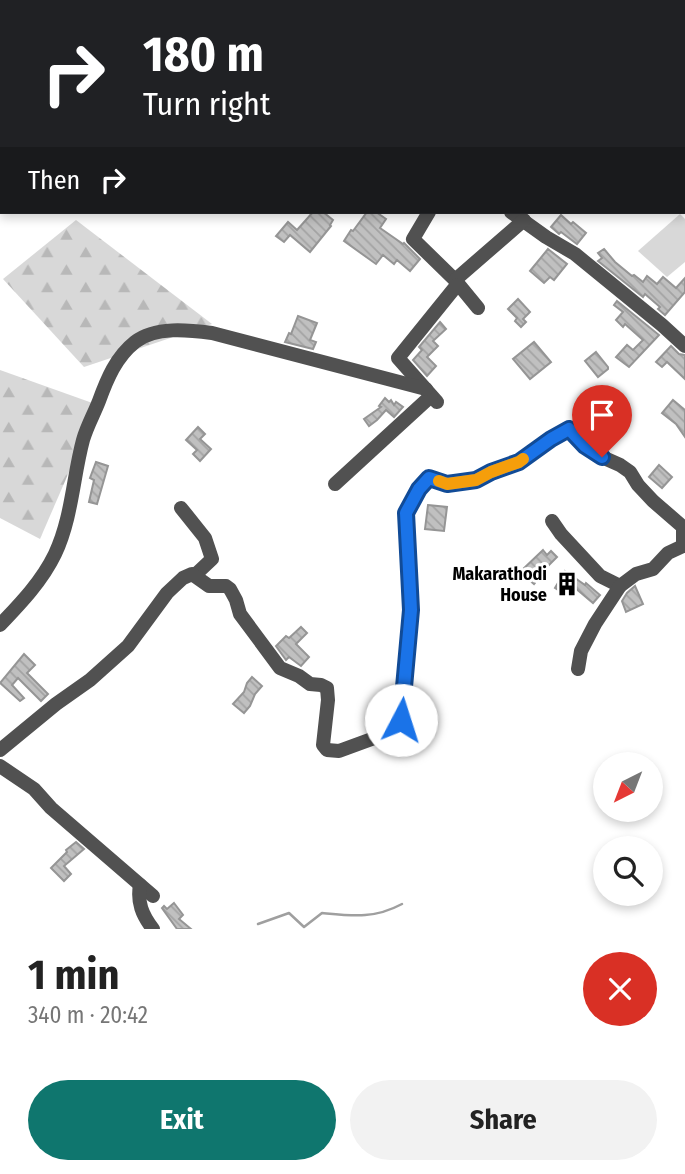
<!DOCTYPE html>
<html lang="en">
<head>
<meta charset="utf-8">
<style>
  :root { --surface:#fff; --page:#f2f2f2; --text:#222; --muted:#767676; --accent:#0f766e }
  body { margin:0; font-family:"Fira Sans Condensed",sans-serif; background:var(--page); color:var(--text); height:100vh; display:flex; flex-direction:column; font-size:26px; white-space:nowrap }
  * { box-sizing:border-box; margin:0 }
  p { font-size:23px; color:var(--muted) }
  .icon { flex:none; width:38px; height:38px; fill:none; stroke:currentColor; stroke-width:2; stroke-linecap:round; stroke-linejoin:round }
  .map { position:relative; height:929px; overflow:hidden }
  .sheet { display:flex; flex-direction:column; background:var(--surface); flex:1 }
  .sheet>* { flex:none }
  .banner { position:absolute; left:0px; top:0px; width:686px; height:214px; box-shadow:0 4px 10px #0003; background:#202124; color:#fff; overflow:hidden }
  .needle { width:46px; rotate:222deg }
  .buttons { position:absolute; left:593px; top:752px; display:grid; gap:14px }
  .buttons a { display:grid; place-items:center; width:70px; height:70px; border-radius:50%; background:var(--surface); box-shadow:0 4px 10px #0003; font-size:35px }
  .pin { position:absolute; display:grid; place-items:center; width:60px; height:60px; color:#fff; margin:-72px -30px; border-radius:50% 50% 50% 0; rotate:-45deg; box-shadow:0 0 7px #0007 }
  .pin .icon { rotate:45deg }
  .me { position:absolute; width:77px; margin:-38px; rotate:5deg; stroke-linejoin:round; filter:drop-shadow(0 0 5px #0008) }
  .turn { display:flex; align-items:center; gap:24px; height:147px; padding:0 28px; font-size:32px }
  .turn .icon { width:91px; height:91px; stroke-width:2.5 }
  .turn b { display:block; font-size:49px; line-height:60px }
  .then { display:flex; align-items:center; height:66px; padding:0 28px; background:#0003; gap:14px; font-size:26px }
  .round { display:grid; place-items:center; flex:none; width:74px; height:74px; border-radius:37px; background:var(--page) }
  .headline { display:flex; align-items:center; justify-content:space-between; height:119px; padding:0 28px }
  h1 { font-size:42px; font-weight:700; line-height:52px }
  .button { display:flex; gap:14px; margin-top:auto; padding:14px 28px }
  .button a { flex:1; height:80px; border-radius:42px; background:var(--accent); color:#fff; font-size:28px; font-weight:700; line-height:80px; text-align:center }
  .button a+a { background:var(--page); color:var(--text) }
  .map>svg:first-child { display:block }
  .forest { fill:url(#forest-firs) }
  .park { fill:#d8d8d8 }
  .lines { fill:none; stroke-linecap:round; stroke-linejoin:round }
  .stream { stroke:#9f9f9f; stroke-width:2.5 }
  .building { fill:url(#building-back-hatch); stroke:#959595; stroke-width:2 }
  .major-casing { stroke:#dbdbdb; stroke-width:21 }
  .minor { stroke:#515151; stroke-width:14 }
  .major { stroke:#000; stroke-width:18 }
  .route-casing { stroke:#114b97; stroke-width:18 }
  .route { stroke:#1a73e8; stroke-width:12 }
  .slow { stroke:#f59e0b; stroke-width:12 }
  .labels { text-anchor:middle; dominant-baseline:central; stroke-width:6; stroke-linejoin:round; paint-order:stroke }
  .poi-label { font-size:18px; font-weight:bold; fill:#000; stroke:#fff; text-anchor:end }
</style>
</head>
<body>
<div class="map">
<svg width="685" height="929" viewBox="0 0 685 929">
  <defs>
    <pattern id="forest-firs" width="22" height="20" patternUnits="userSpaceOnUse" patternTransform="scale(1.75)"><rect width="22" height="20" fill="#d8d8d8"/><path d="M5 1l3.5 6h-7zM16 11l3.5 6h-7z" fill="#b8b8b8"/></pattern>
    <pattern id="building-back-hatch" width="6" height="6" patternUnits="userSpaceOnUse" patternTransform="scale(1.75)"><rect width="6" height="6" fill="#c0c0c0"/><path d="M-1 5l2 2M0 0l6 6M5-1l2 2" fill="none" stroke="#a3a3a3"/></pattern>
  </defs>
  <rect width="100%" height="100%" fill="#fff"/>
  <!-- forest -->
  <g class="forest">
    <polygon points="76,220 212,324 84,367 3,279"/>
    <polygon points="0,370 98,405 40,539 0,518"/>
  </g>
  <!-- park -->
  <polygon class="park" points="680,214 685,219 685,262 667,277 638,251"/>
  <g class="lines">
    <!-- stream -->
    <path class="stream" d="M258,924L289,913L304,927L322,913C353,916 374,919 402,904"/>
  </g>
  <!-- building -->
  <g class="building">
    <polygon points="313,212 323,212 333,220 330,225 331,226 310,252 290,235 284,242 276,236 288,222 297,230"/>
    <polygon points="367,212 376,212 386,219 380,228 403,244 404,243 420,259 410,271 397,260 394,264 383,255 376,264 344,241 351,230 353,231"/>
    <polygon points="561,215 571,224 573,222 586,233 577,244 561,232 559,234 551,227"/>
    <polygon points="548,249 567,264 554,280 550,277 544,283 530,271"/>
    <polygon points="604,249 615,262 632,276 634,275 643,282 647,276 657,284 663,277 676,288 685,278 685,292 665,315 658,309 660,307 645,294 643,297 598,261 602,258 598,253"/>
    <polygon points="518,299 530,312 523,319 526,322 521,327 515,321 517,318 508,309"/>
    <polygon points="617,301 659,335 629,367 616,357 627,345 633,350 643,340 625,324 623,327 616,320 623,312 614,305"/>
    <polygon points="298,316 317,323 310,340 316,342 313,349 285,342 289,333 291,334"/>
    <polygon points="440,322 446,329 433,341 438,346 427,357 436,366 427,376 413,360 422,350 419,347"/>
    <polygon points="534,342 551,362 530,379 513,359"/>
    <polygon points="671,346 679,354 685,355 685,379 667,362 662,367 656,362"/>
    <polygon points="596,352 608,367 608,369 598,377 585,361"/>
    <polygon points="385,398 389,402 391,400 394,405 396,402 403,407 394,417 386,410 377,420 369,426 364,419 381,407 379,406"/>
    <polygon points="673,400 685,410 685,437 676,424 662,413"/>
    <polygon points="198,427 205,434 200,439 211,449 200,461 193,454 197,450 186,440"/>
    <polygon points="96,462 108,466 97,504 89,502 94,480 90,478"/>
    <polygon points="659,465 672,477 662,488 649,477"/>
    <polygon points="428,505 447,507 444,531 425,529"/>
    <polygon points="543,550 547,555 551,551 557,557 542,572 543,573 534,584 520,572"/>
    <polygon points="565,571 585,585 586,583 600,595 593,603 574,587 566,595 555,588"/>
    <polygon points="635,586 643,604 626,612 622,601 627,593"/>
    <polygon points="301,627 307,633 296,644 309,657 301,666 289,657 286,660 276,646 286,636 289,638"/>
    <polygon points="24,654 35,665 27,673 48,694 41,701 18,678 12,685 24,698 20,701 0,683"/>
    <polygon points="252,677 262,686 255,694 250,706 244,713 233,704 244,692 247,683"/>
    <polygon points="76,842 84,849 64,866 71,874 64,881 51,868 67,852 66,850"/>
    <polygon points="174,903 183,915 179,919 191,929 177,929 162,908 164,906 167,909"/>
  </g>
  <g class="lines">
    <!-- major casing -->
    <g class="major-casing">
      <g id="major">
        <polyline points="483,0 485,2"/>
        <polyline points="499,0 501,2"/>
        <polyline points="684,181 685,182"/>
        <polyline points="684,197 685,198"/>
      </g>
    </g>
    <!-- minor -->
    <g class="minor">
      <polyline points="318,0 319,2"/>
      <polyline points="104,2 105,0"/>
      <polyline points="0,90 2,89"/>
      <polyline points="429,212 413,239 455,280 478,308"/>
      <polyline points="511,212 546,237 575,254 662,325 685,346"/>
      <polyline points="455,280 524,220"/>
      <polyline points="437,402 398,358 457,285"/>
      <polyline points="335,484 431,396"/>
      <polyline points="181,508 205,538 212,559 195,575"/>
      <polyline points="552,521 561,534 600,576 620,586"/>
      <path d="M0,625C21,603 42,581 55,554C72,518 73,477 83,440C87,426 94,414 99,401C107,379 116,357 135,342C155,326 189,330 212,333L426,389"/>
      <polyline points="578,669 581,651 595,624 620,586 636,574 653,569 668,553 685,545"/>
      <polyline points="0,750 56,704 90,680 128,646 167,593 183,578 192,574 209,586 226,586 230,589 236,600 240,614 280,668 299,676 310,684 321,685 327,688 328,700 323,745 327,750 339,751 399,729 402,720 411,610 406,513 419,489 430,478 447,484 476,480 491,472 519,462 551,439 569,429 585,446 602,457 620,465 630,472 638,485 653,501 683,527 683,546"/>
      <polyline points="0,766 34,789 51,808 153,896"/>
      <path d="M140,885C137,902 142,915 153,929"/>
    </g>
    <!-- major -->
    <use href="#major" class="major"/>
  </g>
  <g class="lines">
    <!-- route casing -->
    <g class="route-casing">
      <polyline id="route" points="401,720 411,610 406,513 419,489 429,478 447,484 476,480 491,472 519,462 551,439 569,429 585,446 602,457"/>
    </g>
    <!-- route -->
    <use href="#route" class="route"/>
    <!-- slow -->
    <polyline class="slow" points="439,481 447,484 476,480 491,472 519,462 523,459"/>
  </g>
  <!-- icons -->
  <defs>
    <g id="building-bare" transform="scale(1.89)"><path d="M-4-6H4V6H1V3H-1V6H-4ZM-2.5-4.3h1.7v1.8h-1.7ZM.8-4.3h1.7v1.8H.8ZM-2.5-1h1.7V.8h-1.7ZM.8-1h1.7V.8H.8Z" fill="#000" stroke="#fff" stroke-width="2.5" paint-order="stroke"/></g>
  </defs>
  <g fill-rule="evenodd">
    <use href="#building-bare" x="567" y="584"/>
  </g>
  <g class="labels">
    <!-- poi labels -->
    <g class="poi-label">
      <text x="547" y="574">Makarathodi<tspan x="547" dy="21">House</tspan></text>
    </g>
  </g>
</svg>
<div class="buttons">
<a><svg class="needle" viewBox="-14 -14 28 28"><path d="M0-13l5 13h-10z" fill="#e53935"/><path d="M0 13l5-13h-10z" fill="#767676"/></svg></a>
<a><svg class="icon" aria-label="search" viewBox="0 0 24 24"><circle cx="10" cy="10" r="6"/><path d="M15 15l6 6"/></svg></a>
</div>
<div class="pin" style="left:602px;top:457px;background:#d93025"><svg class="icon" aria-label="arrive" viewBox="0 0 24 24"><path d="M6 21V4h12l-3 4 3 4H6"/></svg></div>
<svg class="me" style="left:401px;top:720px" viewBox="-20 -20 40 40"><circle r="19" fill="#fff"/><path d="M0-13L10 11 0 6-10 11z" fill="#1a73e8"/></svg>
<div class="banner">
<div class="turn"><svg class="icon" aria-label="right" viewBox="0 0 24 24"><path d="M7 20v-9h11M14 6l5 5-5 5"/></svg><div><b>180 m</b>Turn right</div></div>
<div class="then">Then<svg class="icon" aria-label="right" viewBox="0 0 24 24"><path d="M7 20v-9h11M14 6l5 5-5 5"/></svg></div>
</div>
</div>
<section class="sheet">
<div class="headline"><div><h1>1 min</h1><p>340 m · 20:42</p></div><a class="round" style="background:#d93025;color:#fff"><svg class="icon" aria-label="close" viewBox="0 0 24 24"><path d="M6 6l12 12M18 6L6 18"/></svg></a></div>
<div class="button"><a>Exit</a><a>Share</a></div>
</section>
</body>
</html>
